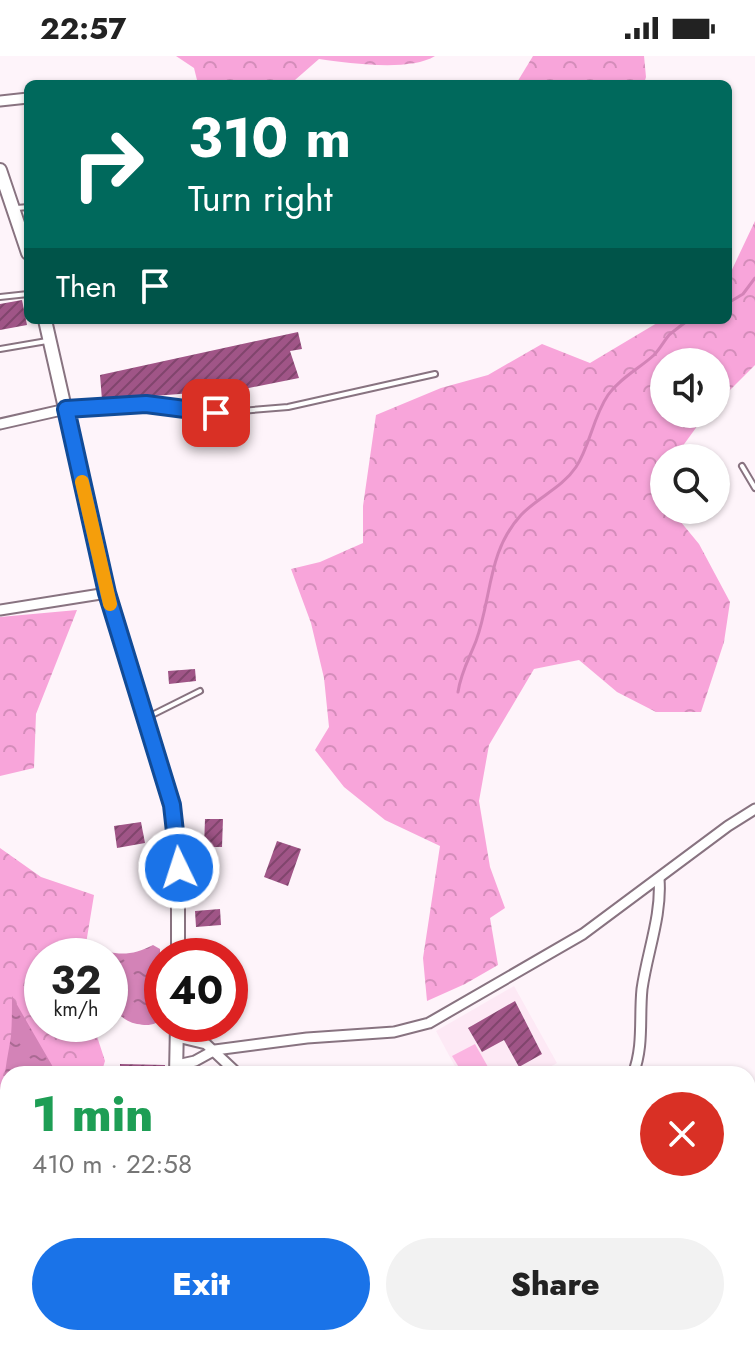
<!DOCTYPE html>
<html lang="en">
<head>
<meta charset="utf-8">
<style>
  :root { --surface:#fff; --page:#f2f2f2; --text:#222; --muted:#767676; --accent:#1a73e8 }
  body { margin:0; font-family:Jost,sans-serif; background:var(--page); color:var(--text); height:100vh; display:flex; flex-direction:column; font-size:30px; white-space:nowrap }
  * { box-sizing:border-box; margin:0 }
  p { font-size:26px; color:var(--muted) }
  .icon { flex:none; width:44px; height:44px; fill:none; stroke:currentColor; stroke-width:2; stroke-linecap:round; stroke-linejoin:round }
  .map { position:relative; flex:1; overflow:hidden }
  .details { position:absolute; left:0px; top:1010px; width:756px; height:280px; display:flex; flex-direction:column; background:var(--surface); border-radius:24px 24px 0 0; box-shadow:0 2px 6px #0004 }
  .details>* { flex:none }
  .hud { position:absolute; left:24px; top:24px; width:708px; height:244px; border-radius:12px; box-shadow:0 2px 6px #0004; background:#00695c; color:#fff; overflow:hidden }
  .buttons { position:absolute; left:650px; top:292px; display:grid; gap:16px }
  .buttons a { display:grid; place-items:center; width:80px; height:80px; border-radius:50%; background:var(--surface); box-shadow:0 2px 6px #0004; font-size:40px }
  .speed { position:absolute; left:24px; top:882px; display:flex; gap:16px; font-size:40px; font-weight:700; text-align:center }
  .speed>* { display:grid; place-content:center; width:104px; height:104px; border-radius:50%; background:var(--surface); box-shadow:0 2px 6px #0004; line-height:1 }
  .speed small { font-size:20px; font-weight:400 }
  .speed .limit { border:12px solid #d22; background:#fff; color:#111 }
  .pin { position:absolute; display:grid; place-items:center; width:68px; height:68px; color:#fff; margin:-34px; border-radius:16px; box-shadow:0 4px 12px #0006 }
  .me { position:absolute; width:88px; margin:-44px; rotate:356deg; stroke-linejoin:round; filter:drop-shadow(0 0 6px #0008) }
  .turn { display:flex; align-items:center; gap:28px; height:168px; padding:0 32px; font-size:36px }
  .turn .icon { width:104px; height:104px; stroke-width:2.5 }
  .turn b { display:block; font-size:56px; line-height:68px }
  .then { display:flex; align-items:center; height:76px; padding:0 32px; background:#0003; gap:16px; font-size:30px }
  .round { display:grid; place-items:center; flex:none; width:84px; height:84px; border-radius:42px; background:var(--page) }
  .head { display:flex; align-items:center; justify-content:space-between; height:136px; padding:0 32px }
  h1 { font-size:48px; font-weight:800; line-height:60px; color:#1e9e55 }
  .cta { display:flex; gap:16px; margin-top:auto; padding:16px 32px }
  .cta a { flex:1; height:92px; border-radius:48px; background:var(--accent); color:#fff; font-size:32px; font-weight:800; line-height:92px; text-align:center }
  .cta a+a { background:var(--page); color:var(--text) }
  .status { display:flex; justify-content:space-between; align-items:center; height:56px; padding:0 40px; background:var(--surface); direction:ltr }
  .status svg { height:22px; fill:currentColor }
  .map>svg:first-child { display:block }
  .built { fill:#fde9f5 }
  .grass { fill:#fbb4e1 }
  .forest { fill:url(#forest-crowns) }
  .water { fill:url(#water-ripples) }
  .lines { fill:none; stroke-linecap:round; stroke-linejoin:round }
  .stream { stroke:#d383b7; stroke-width:3 }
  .building { fill:url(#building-hatch) }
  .lane-casing { stroke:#887380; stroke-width:8 }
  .street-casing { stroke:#887380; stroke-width:13 }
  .secondary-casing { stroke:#887380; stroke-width:16 }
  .lane { stroke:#fff; stroke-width:4 }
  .street { stroke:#fff; stroke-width:9 }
  .secondary { stroke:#fff; stroke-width:12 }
  .route-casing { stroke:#114b97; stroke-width:20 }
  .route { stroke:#1a73e8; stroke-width:14 }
  .slow { stroke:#f59e0b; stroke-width:14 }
</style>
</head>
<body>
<div class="status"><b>22:57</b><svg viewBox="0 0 49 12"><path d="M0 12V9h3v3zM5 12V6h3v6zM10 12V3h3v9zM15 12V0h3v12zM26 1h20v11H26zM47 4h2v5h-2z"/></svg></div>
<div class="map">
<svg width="755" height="1290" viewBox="0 0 755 1290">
  <defs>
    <pattern id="forest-crowns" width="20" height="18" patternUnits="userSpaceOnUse" patternTransform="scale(2)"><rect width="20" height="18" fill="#f8a5da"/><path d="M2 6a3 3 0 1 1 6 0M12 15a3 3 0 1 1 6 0" fill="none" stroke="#d48dba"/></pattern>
    <pattern id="water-ripples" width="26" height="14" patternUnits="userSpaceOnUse" patternTransform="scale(2)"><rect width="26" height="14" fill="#d383b7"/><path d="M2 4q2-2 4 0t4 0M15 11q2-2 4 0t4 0" fill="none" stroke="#aa6a93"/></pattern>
    <pattern id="building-hatch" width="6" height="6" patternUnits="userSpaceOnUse" patternTransform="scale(2)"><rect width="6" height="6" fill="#a05587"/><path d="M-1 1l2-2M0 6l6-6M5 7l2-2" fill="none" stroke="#81456d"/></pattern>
  </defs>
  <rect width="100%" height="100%" fill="#fef4fa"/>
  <!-- built -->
  <polygon class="built" points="514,930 557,1007 538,1018 459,1018 436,975"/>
  <!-- grass -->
  <polygon class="grass" points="475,988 492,1018 463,1018 452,1000"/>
  <!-- forest -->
  <g class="forest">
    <path d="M176,0H435C409,16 349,7 319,3L295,24L294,28H198L194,12Z"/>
    <polygon points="533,0 644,0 646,21 644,28 516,28"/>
    <polygon points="755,165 755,309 716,348 716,306 664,306 664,358 706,358 674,402 664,402 664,431 661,442 664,446 664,454 671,454 699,488 730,546 724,586 701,656 656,656 617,636 579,604 534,613 489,689 479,745 490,811 505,852 490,862 498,909 465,928 427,945 423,902 440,790 385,764 344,731 315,694 329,671 324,622 311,567 291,513 320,506 363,487 363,450 376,359 441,332 488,319 542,288 590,307 662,264 728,264 728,222"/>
    <polygon points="77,554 36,658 34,712 0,720 0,561"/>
    <polygon points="0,792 41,821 94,839 84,900 42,900 42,968 93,968 105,1005 101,1018 8,1018 8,1209 0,1215"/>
    <polygon points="134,1282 473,1282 486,1290 129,1290"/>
  </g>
  <!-- water -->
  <g class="water">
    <path d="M153,889L160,893V957L156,967C149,970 144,969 137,968C104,961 110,925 110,900H89L92,891C114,899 131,901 153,889Z"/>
    <path d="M12,940L57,1018H8V1048C0,1030 8,1001 11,980C12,967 12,953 12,940Z"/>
    <polygon points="0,1067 8,1072 8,1126 0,1132"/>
  </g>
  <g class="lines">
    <!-- stream -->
    <g class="stream">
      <polyline points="728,247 743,238 755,222"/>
      <path d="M458,636C461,616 469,603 476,585C492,542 487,496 521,459C538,441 562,432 576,411C590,390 593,361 608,339C620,322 640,312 654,299C660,293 664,285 669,279C675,274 682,269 688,264"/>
    </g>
  </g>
  <!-- building -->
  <g class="building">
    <polygon points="22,244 27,269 0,274 0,248"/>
    <polygon points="298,276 302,293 290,295 299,322 244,333 102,344 100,319"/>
    <polygon points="195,613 196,625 169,628 168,615"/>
    <polygon points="205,763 223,763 222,791 204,791"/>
    <polygon points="141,766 145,787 117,792 114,770"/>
    <polygon points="277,785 301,793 288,830 264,821"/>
    <polygon points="220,853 221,869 196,871 195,855"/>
    <polygon points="515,945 542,998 519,1011 504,984 482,996 468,972"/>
    <polygon points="120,1008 165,1009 165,1018 120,1018"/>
  </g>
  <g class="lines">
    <!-- lane casing -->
    <g class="lane-casing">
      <g id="lane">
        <polyline points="17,152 28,151"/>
        <polyline points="0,241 28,238"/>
        <polyline points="0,293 47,285"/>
        <polyline points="66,353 146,348 216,357 288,351 435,318"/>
        <polyline points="742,410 755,432"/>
        <polyline points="148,661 200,635"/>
      </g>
    </g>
    <!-- street casing -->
    <g class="street-casing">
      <g id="street">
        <polyline points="0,45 28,42"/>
        <polyline points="0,368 66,353"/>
        <polyline points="0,554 107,537"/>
        <polyline points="177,981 206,988 238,1018"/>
        <polyline points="177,1009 195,1005 215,994 307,982 394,976 429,967 583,878 728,770 755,753"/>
        <path d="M633,1018C644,990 639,962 642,933C647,897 662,859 659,823"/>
        <polyline points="495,1282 503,1290"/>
      </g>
    </g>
    <!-- secondary casing -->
    <g class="secondary-casing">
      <g id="secondary">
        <polyline points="0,114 28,197"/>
        <polyline points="45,264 107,537 172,749 178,792 178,900"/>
        <polyline points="176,1018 177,968"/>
        <polyline points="115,1290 121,1282"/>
      </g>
    </g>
    <!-- lane -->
    <use href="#lane" class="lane"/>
    <!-- street -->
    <use href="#street" class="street"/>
    <!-- secondary -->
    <use href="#secondary" class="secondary"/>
  </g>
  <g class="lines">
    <!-- route casing -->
    <g class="route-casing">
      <polyline id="route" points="179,812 172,749 107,537 66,353 146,348 216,357"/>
    </g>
    <!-- route -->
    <use href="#route" class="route"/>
    <!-- slow -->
    <polyline class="slow" points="82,426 110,548"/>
  </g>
</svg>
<div class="buttons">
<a><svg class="icon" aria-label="sound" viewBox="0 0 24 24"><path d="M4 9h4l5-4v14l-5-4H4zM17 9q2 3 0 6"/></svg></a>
<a><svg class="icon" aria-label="search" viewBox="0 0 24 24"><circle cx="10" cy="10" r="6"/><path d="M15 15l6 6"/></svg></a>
</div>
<div class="speed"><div>32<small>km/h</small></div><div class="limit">40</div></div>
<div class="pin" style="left:216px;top:357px;background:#d93025"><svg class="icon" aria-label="arrive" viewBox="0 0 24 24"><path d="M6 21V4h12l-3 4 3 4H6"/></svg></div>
<svg class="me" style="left:179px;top:812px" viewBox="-20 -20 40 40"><circle r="17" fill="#1a73e8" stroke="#fff" stroke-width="3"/><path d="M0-11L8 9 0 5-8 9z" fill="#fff"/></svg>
<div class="hud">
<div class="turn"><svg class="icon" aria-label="right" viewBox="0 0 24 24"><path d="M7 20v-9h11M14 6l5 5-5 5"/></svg><div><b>310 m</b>Turn right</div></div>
<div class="then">Then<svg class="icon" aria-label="arrive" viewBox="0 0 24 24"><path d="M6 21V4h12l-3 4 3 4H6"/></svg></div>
</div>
<section class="details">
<div class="head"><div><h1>1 min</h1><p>410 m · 22:58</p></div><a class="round" style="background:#d93025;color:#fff"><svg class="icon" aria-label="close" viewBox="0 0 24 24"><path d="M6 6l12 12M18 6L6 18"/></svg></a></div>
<div class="cta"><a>Exit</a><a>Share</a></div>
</section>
</div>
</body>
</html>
